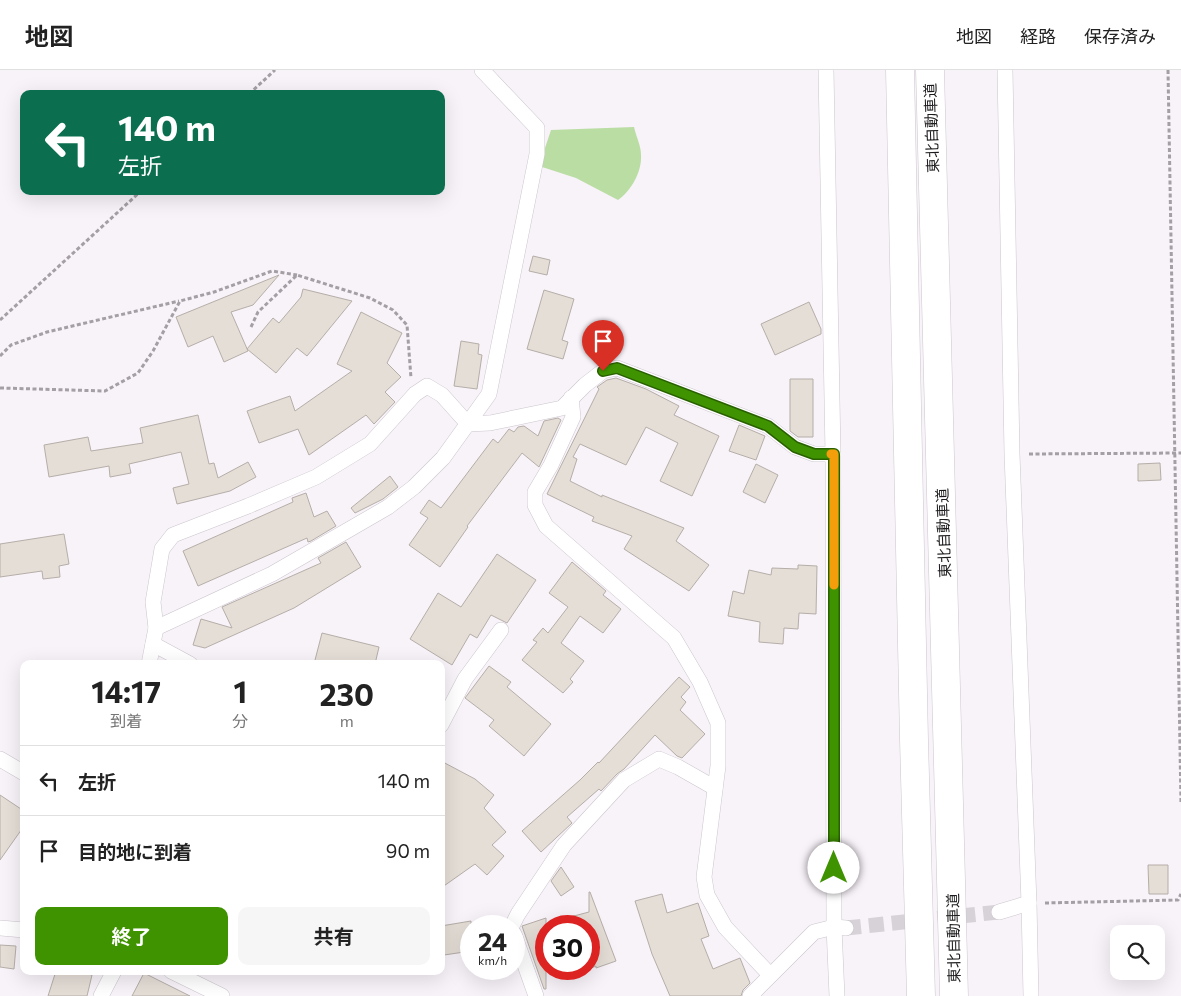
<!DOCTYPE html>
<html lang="ja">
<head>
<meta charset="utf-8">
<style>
  :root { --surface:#fff; --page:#f6f6f6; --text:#222; --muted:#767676; --line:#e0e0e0; --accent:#3f9300 }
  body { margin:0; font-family:Commissioner,"Noto Sans JP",sans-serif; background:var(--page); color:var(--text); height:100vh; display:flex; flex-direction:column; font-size:19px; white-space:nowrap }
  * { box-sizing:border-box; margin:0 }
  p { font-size:16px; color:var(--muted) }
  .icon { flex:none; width:28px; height:28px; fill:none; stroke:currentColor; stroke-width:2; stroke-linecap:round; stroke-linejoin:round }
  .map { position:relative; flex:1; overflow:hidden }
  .sheet { position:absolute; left:20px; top:590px; width:425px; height:315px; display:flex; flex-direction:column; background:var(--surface); border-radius:10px; box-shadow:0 5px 20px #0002 }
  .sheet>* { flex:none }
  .banner { position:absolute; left:20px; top:20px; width:425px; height:105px; border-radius:10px; box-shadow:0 5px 20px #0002; background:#0b6e4f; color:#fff; overflow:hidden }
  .fabs { position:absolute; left:1110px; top:855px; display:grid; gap:10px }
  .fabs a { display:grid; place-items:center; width:55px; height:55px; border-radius:10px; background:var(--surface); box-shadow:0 5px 20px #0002; font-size:25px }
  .speed { position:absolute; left:460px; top:845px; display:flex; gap:10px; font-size:25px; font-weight:700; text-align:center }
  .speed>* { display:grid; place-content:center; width:65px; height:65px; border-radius:50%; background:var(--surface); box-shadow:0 5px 20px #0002; line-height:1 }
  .speed small { font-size:12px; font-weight:400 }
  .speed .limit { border:8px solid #d22; background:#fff; color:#111 }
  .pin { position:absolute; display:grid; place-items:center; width:42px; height:42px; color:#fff; margin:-51px -21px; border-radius:50% 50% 50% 0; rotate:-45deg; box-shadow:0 0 5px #0007 }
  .pin .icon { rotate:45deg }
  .me { position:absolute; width:55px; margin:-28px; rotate:0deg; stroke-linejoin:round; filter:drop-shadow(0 0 4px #0008) }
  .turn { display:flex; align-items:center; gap:18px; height:105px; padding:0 15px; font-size:22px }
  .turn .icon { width:65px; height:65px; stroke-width:2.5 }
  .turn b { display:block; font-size:35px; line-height:42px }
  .eta { display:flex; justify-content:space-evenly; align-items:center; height:85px; text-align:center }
  .eta b { font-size:30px; font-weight:700; line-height:35px }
  .action { display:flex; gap:10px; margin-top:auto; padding:10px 15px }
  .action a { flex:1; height:58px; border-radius:10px; background:var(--accent); color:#fff; font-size:20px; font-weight:700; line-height:58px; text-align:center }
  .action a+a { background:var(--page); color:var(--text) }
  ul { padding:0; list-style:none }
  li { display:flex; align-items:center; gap:15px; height:70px; padding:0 15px; border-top:1px solid var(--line) }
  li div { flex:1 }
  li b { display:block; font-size:19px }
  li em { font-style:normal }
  header { display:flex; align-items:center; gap:30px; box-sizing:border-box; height:70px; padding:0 25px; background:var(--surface); border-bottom:1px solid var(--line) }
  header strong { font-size:24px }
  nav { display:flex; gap:28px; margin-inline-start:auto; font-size:18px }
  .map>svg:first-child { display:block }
  .green { fill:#badda3 }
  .building { fill:#e5ded7; stroke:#b5aea8 }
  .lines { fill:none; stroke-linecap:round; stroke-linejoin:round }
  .minor-tunnel { stroke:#d7d2d8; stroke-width:15; stroke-dasharray:15 8; stroke-linecap:butt }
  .minor-casing { stroke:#ccc6cd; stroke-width:16 }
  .motorway-casing { stroke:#ccc6cd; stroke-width:29 }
  .path { stroke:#a49fa4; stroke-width:3; stroke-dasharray:4 2.5; stroke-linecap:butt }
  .minor { stroke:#fff; stroke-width:15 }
  .motorway { stroke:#fff; stroke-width:28 }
  .route-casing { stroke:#296000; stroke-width:12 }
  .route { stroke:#3f9300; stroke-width:9 }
  .slow { stroke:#f59e0b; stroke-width:9 }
  .labels { text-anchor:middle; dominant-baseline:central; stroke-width:4; stroke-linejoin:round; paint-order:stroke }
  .street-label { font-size:15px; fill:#1c1a1c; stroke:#fff }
</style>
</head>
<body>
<header>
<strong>地図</strong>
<nav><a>地図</a><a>経路</a><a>保存済み</a></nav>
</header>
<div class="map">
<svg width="1181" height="926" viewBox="0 0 1181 926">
  <rect width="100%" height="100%" fill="#f8f2f9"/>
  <!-- green -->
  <path class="green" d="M634,57C636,66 641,76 641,85C642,102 631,121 618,130L576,108L539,96L551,60Z"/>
  <!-- building -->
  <g class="building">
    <polygon points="533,186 550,190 547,205 529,201"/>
    <polygon points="279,205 253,235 231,242 248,281 224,292 213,266 188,277 176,247"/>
    <polygon points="303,219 352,231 307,286 297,278 276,303 247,279 273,248 279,253 301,227"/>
    <polygon points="544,220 574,229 562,270 568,272 563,289 527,279"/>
    <polygon points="809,232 821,259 821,264 775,285 761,254"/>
    <polygon points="361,242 402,263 387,293 401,307 385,322 395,332 374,354 366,345 309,385 298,359 259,373 247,341 290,326 295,341 352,301 337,294"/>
    <polygon points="461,271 479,274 478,284 482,285 477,319 454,316"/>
    <polygon points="616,308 646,319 679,336 674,345 719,366 692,426 660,411 678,373 646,357 626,395 580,374 573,387 577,389 570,411 602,427 602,425 684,458 676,471 709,495 689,521 624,479 632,466 592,451 594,447 547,424 599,319 597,317 607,310"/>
    <polygon points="790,309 813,309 813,367 798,367 790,361"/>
    <polygon points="198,345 209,394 214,393 218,408 248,392 256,407 230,421 177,434 173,418 189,414 181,382 129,394 131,403 110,407 109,396 49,407 44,375 88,367 91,381 143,373 140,358"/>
    <polygon points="558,348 561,350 539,397 522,383 467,456 468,457 440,497 409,475 428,448 420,443 429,430 441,438 493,369 498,373 509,359 514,362 518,357 524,356 538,366 544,351"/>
    <polygon points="739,355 765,366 756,390 729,381"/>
    <polygon points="1160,393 1161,410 1138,411 1138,394"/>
    <polygon points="756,394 778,405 765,433 743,422"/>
    <polygon points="390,406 398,417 383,429 355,443 351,438"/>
    <polygon points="306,423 314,447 327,441 336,456 311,471 308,472 307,468 198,516 183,481 293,432 292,428"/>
    <polygon points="64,464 69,494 59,496 60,507 43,509 42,501 0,507 0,474"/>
    <polygon points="346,472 361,497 294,538 205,578 193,575 201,549 232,558 222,537 321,493 318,488"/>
    <polygon points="497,484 536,510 507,553 491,545 477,568 470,564 452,595 410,569 438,523 461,537"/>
    <polygon points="572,492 606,521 603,525 621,539 603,563 580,546 561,573 584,591 570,609 573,612 563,623 522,590 537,572 533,570 543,558 548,563 568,537 549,523"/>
    <polygon points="798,495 817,496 816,544 799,543 798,559 784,558 783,574 759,572 760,552 728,546 733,521 744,524 749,500 771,505 772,498 798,499"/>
    <polygon points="322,563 379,577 375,594 314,594"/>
    <polygon points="489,596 511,612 507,617 551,654 524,686 489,656 494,650 465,628"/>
    <polygon points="679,607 690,617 681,627 686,632 680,640 705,664 682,688 677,686 655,665 624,699 617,704 601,721 599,719 567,747 572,753 541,782 522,761 580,710 598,692 599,693"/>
    <polygon points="441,691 475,709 494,725 484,738 506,762 492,775 504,786 487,805 475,794 441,818"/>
    <polygon points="0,725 24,741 24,756 0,790"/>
    <polygon points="1148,795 1168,795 1168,824 1149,824"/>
    <polygon points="561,797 574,817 561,826 551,811"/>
    <polygon points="589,822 590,822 616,891 596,898 596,896 589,899 589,856 556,856 555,851 589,842"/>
    <polygon points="662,824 667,843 698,833 709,866 701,869 713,899 740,888 750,913 743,920 741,926 670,926 652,884 635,831"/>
    <polygon points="546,848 546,919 544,919 522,856"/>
    <polygon points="471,851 471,881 444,885 441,856"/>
    <polygon points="0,875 16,876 14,899 0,897"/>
    <polygon points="56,901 74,901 92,905 87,926 48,926"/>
    <polygon points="144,903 190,926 132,926"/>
  </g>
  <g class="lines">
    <!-- minor-tunnel -->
    <polyline class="minor-tunnel" points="846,858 999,842"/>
    <!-- minor casing -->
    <g class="minor-casing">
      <g id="minor">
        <polyline points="826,0 833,384 834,857 837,926"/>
        <polyline points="1005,0 1012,384 1029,833 1031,926"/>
        <polyline points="571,328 573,347 551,395 535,422 535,435 546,456 674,568 700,612 718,653 718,696 704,807 707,825 725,857 770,905"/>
        <polyline points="156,558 272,504 388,437 414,417 443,388 489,324 537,84 537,58 482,0"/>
        <polyline points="153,574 190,594"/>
        <polyline points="149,594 156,558 153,532 162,479 173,465 248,436 316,407 370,374 415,324 427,316 442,325 468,354 490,353 562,338 585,315 603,301 617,298 768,356 795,377 814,384 833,384"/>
        <polyline points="441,655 465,609 501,560"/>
        <polyline points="0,689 24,703"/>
        <polyline points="999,842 1029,833"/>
        <polyline points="512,856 518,844 564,775 624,710 659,689 678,697 715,718"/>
        <polyline points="0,858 24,860"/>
        <polyline points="514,864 536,926"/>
        <polyline points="171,901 222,926"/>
        <polyline points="101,926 114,901"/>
        <polyline points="750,926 814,862 834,857 846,858"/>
      </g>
    </g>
    <!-- motorway casing -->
    <g class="motorway-casing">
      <g id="motorway">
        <polyline points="900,0 914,670 921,926"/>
        <polyline points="930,0 954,926"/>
      </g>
    </g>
    <!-- path -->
    <g class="path">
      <polyline points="1168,0 1181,733"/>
      <polyline points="249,24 275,0"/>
      <polyline points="0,250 141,121"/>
      <polyline points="251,257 258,242 297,205 370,228 393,240 407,255 411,308"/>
      <polyline points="0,286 11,275 47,262 179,231"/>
      <polyline points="0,318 105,321 138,303 153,281 180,231 214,222 272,201 297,205"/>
      <polyline points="1029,384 1181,383"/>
      <polyline points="1045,833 1178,830 1181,824"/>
    </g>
    <!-- minor -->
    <use href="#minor" class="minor"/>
    <!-- motorway -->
    <use href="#motorway" class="motorway"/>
  </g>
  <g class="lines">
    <!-- route casing -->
    <g class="route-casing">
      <polyline id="route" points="603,301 617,298 768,356 795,377 814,384 834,384 834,798"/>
    </g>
    <!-- route -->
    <use href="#route" class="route"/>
    <!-- slow -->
    <polyline class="slow" points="831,384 834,384 834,515"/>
  </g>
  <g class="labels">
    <!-- street labels -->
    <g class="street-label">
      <text transform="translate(931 58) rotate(-92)">東北自動車道</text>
      <text transform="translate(943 463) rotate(-92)">東北自動車道</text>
      <text transform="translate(953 868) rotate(-91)">東北自動車道</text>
    </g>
  </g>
</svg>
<div class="fabs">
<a><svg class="icon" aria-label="search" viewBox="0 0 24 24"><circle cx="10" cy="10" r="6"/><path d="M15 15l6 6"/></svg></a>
</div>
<div class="speed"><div>24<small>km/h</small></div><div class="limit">30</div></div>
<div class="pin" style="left:603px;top:301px;background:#d93025"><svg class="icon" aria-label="arrive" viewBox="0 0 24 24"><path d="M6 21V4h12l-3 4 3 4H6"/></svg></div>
<svg class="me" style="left:834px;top:798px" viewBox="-20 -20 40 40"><circle r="19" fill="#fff"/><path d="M0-13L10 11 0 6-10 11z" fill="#3f9300"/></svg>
<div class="banner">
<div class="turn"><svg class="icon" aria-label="left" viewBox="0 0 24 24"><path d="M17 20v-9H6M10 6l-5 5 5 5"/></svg><div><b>140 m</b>左折</div></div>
</div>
<section class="sheet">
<div class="eta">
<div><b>14:17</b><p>到着</p></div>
<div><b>1</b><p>分</p></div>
<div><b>230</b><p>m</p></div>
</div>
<ul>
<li><svg class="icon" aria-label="left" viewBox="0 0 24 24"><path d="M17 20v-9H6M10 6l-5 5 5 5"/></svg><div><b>左折</b></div><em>140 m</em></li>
<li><svg class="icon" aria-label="arrive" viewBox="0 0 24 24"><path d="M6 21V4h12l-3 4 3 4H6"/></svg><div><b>目的地に到着</b></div><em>90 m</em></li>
</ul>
<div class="action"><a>終了</a><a>共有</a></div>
</section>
</div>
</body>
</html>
